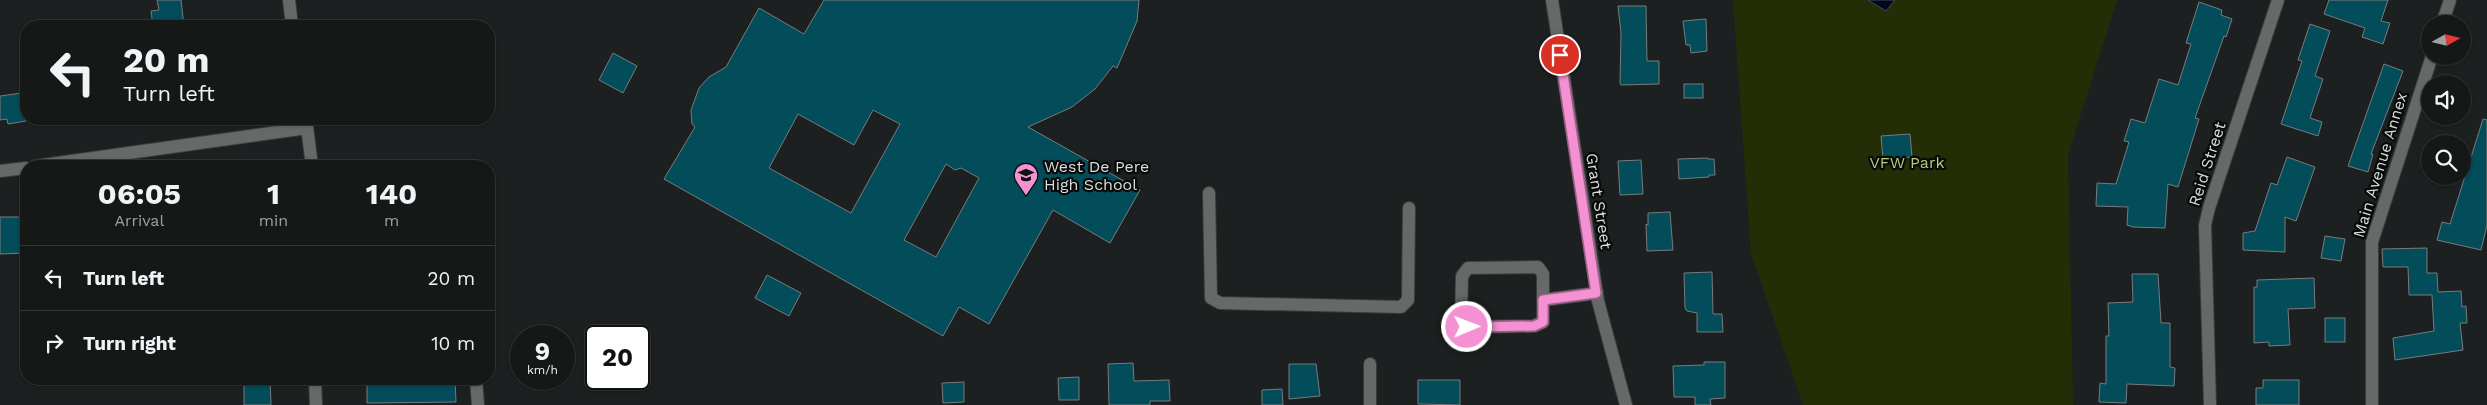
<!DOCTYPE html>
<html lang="en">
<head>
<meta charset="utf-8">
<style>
  :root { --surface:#161818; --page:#232525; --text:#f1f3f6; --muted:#9ea0a2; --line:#353737 }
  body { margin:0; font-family:"Work Sans",sans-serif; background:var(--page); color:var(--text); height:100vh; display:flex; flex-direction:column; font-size:19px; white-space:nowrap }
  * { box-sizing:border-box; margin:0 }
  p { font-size:16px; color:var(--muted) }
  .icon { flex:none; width:28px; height:28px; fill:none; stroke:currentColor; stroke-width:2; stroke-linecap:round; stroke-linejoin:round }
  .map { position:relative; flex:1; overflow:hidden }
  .details { position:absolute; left:20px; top:160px; width:475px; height:225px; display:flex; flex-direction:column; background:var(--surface); border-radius:20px; box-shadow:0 1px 4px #0004,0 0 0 1px var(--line) }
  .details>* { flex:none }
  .guide { position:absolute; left:20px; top:20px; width:475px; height:105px; border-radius:20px; box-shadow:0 1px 4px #0004,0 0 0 1px var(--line); background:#161818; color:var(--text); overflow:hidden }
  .needle { width:32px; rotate:82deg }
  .buttons { position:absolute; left:2421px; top:15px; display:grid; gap:10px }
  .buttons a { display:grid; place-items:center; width:50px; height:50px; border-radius:50%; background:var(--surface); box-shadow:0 1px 4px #0004,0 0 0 1px var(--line); font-size:25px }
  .speed { position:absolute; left:510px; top:325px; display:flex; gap:10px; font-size:25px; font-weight:700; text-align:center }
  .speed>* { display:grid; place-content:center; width:65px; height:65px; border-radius:50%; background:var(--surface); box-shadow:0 1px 4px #0004,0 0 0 1px var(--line); line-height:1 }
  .speed small { font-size:12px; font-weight:400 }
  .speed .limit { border:2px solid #111; border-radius:8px; background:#fff; color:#111 }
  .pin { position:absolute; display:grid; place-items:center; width:42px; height:42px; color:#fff; margin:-21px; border:2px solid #fff; border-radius:50%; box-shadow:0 1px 5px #0007 }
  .me { position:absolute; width:55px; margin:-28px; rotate:89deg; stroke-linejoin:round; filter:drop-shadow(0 0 4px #0008) }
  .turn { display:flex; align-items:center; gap:18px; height:105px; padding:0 20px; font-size:22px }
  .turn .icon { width:65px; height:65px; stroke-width:2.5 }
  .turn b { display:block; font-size:35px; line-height:42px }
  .eta { display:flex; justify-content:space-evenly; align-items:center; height:85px; text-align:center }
  .eta b { font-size:30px; font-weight:700; line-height:35px }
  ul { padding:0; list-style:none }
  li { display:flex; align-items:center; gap:15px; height:65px; padding:0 20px; border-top:1px solid var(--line) }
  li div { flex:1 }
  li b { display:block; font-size:19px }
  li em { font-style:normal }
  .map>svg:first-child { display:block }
  .green { fill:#242e06 }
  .water { fill:#00091c; stroke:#424956 }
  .building { fill:#034c5a; stroke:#787b7c; fill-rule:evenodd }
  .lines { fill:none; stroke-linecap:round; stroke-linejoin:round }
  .minor-casing { stroke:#3b3d3c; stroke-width:14 }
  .minor { stroke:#666968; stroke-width:12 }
  .route-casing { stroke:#9f5e89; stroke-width:12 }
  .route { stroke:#f491d3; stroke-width:9 }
  .labels { text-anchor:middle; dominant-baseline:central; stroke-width:4.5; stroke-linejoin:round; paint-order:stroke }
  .park-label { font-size:16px; fill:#b6cf7a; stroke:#080a09 }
  .street-label { font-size:16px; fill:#dbdddd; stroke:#080a09 }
  .poi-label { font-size:16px; fill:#dbdddd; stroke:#080a09; text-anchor:start }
</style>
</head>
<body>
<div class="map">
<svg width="2487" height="405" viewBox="0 0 2487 405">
  <rect width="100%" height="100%" fill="#1d2020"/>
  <!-- green -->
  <polygon class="green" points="1733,0 2117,0 2068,155 2073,405 1803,405 1751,253"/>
  <!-- water -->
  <polygon class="water" points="1868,0 1895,0 1886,11"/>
  <!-- building -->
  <g class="building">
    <polygon points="157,0 181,0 184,26 153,26 151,11 159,10"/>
    <path d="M824,0H1139L1137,21L1117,68L1113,66L1095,89L1072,107L1028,127L1140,190L1110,243L1053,210L989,324L959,307L943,336L664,179L695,127L692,124L691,110L699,88L709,77L726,67L759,8L804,34ZM873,110L900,124L851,213L769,168L798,114L854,145ZM946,164L955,170L961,168L979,178L936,257L904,240Z"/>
    <polygon points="2329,0 2388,0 2381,21 2390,23 2383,44 2362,37 2365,28 2324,14"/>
    <polygon points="2199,2 2222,10 2221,15 2232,19 2226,37 2224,36 2195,118 2199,119 2178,187 2168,184 2165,228 2133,227 2127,225 2128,207 2096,206 2097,183 2116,184 2129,142 2124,141 2131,119 2145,123 2159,79 2178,85 2191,44 2186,43"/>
    <polygon points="1618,6 1646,6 1647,61 1659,61 1659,84 1621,85 1620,83 1621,33"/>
    <polygon points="1706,19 1707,51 1691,53 1690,45 1686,45 1683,21"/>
    <polygon points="2310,24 2330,31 2315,76 2323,79 2310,118 2322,122 2318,136 2281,124 2302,61 2298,60"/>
    <polygon points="613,53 637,66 623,93 599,80"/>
    <polygon points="2384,64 2403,71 2371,154 2373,154 2368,172 2348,166"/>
    <rect x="1684" y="84" width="19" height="14"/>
    <polygon points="22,93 26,121 8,124 7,119 0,120 0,96"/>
    <polygon points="2483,119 2487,120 2487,225 2481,250 2437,240 2442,222 2450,224"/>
    <polygon points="1910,134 1912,157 1883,159 1881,136"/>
    <polygon points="2287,157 2315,167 2296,221 2285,217 2285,252 2243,250 2243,233 2255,231 2271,183 2277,185"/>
    <polygon points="1708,158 1708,159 1714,159 1715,175 1709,175 1709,177 1679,179 1678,159"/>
    <polygon points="1641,160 1643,194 1620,195 1618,161"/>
    <polygon points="1670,212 1673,250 1647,251 1646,224 1648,225 1648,213"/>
    <polygon points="0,217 25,217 25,253 0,254"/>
    <polygon points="2325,236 2345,239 2341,261 2321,258"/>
    <polygon points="2427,248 2427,273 2437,273 2438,292 2461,291 2462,307 2466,306 2467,323 2460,323 2463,350 2395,360 2393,338 2434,331 2432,295 2409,295 2408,267 2383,267 2382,249"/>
    <polygon points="1712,272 1713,314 1722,314 1723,332 1697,332 1697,313 1687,311 1685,308 1684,273"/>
    <polygon points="2132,274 2158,274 2161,323 2170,323 2170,367 2175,368 2174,386 2127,384 2126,403 2099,402 2100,383 2106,384 2106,336 2109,336 2108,303 2133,302"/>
    <polygon points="767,275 801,293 789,316 755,298"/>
    <polygon points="2314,278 2315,308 2288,309 2290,345 2269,346 2269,342 2254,343 2254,287 2257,287 2257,280"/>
    <rect x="2325" y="318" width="20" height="24"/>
    <polygon points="1704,362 1725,362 1725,398 1710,399 1711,405 1695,405 1695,397 1674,397 1673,366 1704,365"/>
    <polygon points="1133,363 1134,381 1169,380 1170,401 1150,401 1150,405 1109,405 1108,364"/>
    <polygon points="1289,364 1316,364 1320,396 1289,399"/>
    <polygon points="1079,377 1079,400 1059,400 1058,378"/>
    <polygon points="244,379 270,379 271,405 244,405"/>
    <polygon points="367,379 455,379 456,402 367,403"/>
    <polygon points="1418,380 1460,380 1460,405 1418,404"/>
    <polygon points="2263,380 2299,380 2299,405 2256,405 2256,388 2263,388"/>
    <polygon points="964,382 964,402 943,403 942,383"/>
    <polygon points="1282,389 1283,405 1262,405 1262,390"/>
  </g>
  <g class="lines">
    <!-- minor casing -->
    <g class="minor-casing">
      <g id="minor">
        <polyline points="289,0 292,26"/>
        <polyline points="1552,0 1598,301 1626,405"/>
        <polyline points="2442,24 2450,0"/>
        <polyline points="306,119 312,166"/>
        <polyline points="36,166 307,128"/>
        <polyline points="0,171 26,168"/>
        <polyline points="1209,193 1211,298 1220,303 1401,307 1408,300 1409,208"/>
        <polygon points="1538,267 1543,274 1543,322 1534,326 1467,327 1461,319 1462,276 1468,268"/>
        <polyline points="1543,300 1597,293"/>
        <polyline points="315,379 316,405"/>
        <polyline points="476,379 478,405"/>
        <polyline points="1370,405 1370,364"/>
        <polyline points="2210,405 2205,225 2209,208 2278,0"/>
        <polyline points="2372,405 2372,242 2432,56"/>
      </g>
    </g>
    <!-- minor -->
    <use href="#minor" class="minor"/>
  </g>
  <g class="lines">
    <!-- route casing -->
    <g class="route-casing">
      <polyline id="route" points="1467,327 1534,326 1543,322 1543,300 1596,293 1560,55"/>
    </g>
    <!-- route -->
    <use href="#route" class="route"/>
  </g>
  <!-- icons -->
  <defs>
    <g id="school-pin" transform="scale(1.25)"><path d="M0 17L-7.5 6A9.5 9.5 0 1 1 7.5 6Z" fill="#f491d3" stroke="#080a09"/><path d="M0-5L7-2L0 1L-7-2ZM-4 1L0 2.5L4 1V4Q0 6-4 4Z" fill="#111"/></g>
  </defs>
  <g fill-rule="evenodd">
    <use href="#school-pin" x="1026" y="175"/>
  </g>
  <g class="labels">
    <!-- park labels -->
    <g class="park-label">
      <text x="1907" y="162">VFW Park</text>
    </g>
    <!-- street labels -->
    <g class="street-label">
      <text transform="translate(2207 164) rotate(-72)">Reid Street</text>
      <text transform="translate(2380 165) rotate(-73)">Main Avenue Annex</text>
      <text transform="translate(1599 201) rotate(81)">Grant Street</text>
    </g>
    <!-- poi labels -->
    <g class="poi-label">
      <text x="1044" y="166">West De Pere<tspan x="1044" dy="18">High School</tspan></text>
    </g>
  </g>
</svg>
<div class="buttons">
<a><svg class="needle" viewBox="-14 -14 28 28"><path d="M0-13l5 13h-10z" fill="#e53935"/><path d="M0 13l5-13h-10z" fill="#9ea0a2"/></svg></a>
<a><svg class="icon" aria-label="sound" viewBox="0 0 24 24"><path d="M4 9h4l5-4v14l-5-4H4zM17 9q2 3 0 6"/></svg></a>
<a><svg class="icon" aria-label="search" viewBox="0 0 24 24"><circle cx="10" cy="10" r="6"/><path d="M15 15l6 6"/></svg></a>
</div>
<div class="speed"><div>9<small>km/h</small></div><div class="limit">20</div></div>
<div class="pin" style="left:1560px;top:55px;background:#d93025"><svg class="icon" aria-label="arrive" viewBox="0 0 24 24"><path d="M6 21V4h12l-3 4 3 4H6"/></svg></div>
<svg class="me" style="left:1467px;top:327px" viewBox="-20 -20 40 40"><circle r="17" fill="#f491d3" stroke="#fff" stroke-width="3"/><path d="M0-11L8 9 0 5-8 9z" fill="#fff"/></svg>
<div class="guide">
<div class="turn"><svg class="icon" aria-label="left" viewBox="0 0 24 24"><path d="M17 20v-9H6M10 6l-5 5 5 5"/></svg><div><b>20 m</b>Turn left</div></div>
</div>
<section class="details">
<div class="eta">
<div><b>06:05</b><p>Arrival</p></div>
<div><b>1</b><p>min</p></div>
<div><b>140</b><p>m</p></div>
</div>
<ul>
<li><svg class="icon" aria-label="left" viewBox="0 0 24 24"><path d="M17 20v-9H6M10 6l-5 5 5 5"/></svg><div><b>Turn left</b></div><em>20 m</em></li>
<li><svg class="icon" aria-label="right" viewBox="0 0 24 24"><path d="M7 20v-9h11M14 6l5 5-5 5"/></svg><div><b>Turn right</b></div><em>10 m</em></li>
</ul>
</section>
</div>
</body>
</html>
